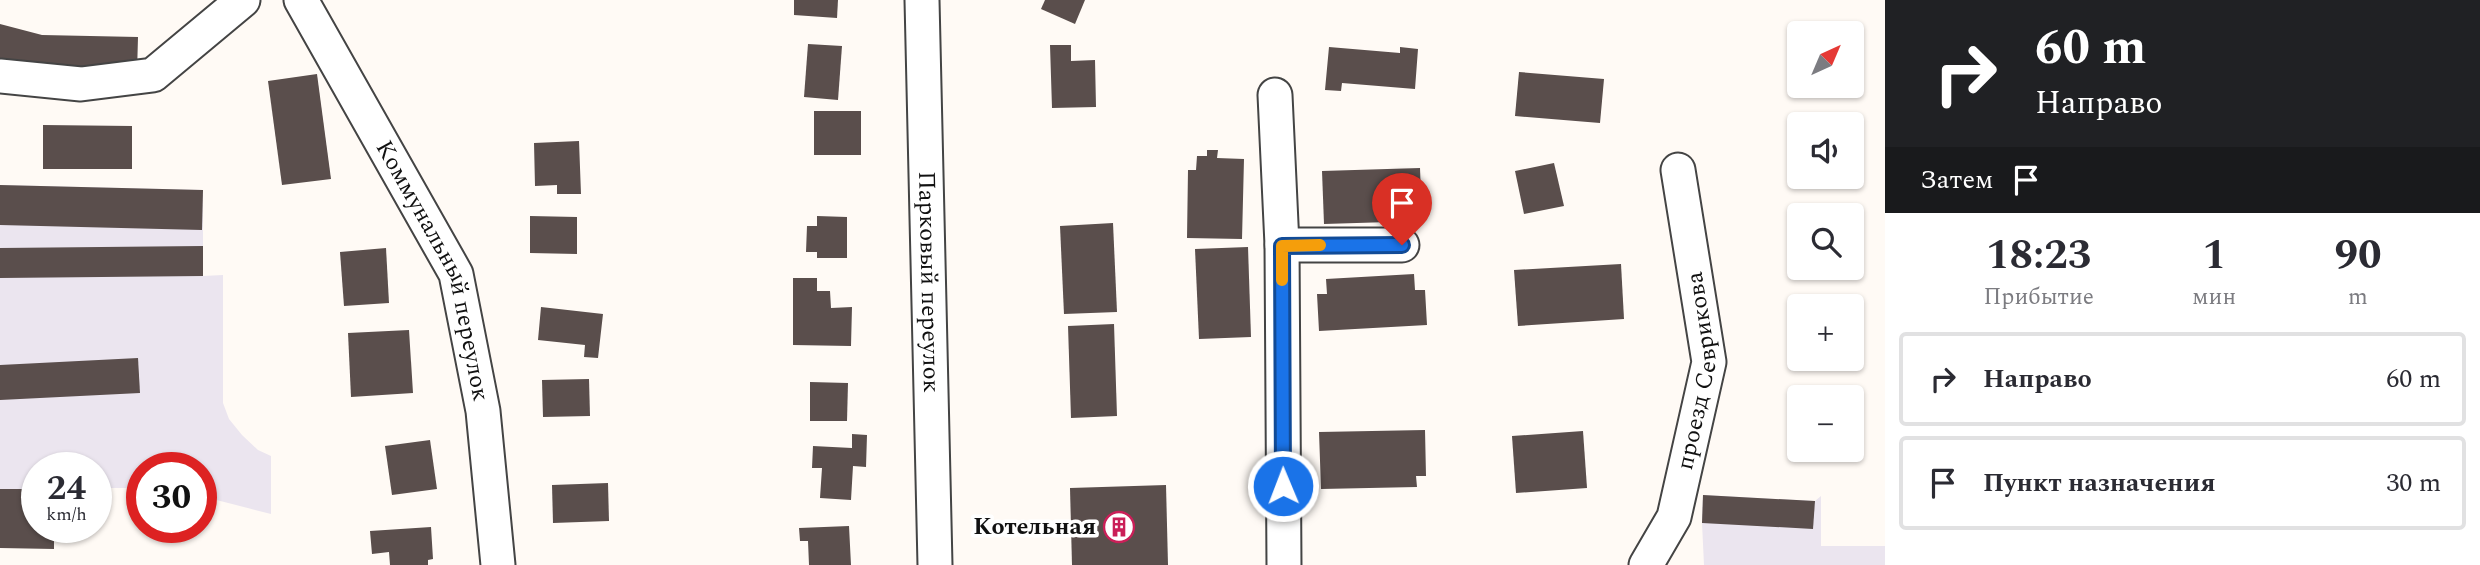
<!DOCTYPE html>
<html lang="ru">
<head>
<meta charset="utf-8">
<style>
  :root { --surface:#fff; --page:#f7f7f7; --text:#2b2b33; --muted:#7c7c81; --line:#e1e1e2 }
  body { margin:0; font-family:Spectral,serif; background:var(--page); color:var(--text); height:100vh; display:flex; flex-direction:column; font-size:26px; white-space:nowrap }
  * { box-sizing:border-box; margin:0 }
  p { font-size:23px; color:var(--muted) }
  .icon { flex:none; width:38px; height:38px; fill:none; stroke:currentColor; stroke-width:2; stroke-linecap:round; stroke-linejoin:round }
  .map { position:relative; flex:1; overflow:hidden }
  .panel { display:flex; flex-direction:column; background:var(--surface); width:595px }
  .panel>* { flex:none }
  .guide { background:#202124; color:#fff; overflow:hidden }
  .needle { width:46px; rotate:44deg }
  .controls { position:absolute; left:1787px; top:21px; display:grid; gap:14px }
  .controls a { display:grid; place-items:center; width:77px; height:77px; border-radius:7px; background:var(--surface); box-shadow:0 2px 5px #0004; font-size:35px }
  .speed { position:absolute; left:21px; top:452px; display:flex; gap:14px; font-size:35px; font-weight:700; text-align:center }
  .speed>* { display:grid; place-content:center; width:91px; height:91px; border-radius:50%; background:var(--surface); box-shadow:0 2px 5px #0004; line-height:1 }
  .speed small { font-size:18px; font-weight:400 }
  .speed .limit { border:10px solid #d22; background:#fff; color:#111 }
  .pin { position:absolute; display:grid; place-items:center; width:60px; height:60px; color:#fff; margin:-72px -30px; border-radius:50% 50% 50% 0; rotate:-45deg; box-shadow:0 0 7px #0007 }
  .pin .icon { rotate:45deg }
  .me { position:absolute; width:77px; margin:-38px; rotate:359deg; stroke-linejoin:round; filter:drop-shadow(0 0 5px #0008) }
  .turn { display:flex; align-items:center; gap:24px; height:147px; padding:0 35px; font-size:32px }
  .turn .icon { width:91px; height:91px; stroke-width:2.5 }
  .turn b { display:block; font-size:49px; line-height:60px }
  .then { display:flex; align-items:center; height:66px; padding:0 35px; background:#0003; gap:14px; font-size:26px }
  .eta { display:flex; justify-content:space-evenly; align-items:center; height:119px; text-align:center }
  .eta b { font-size:42px; font-weight:700; line-height:49px }
  ul { padding:0; list-style:none }
  li { display:flex; align-items:center; gap:21px; height:94px; margin:0 14px 10px; padding:0 21px; border:4px solid var(--line); border-radius:7px }
  li div { flex:1 }
  li b { display:block; font-size:26px }
  li em { font-style:normal }
  main { display:flex; flex:1; min-height:0 }
  .map>svg:first-child { display:block }
  .industrial { fill:#ebe5ef }
  .building { fill:#5a4e4c }
  .lines { fill:none; stroke-linecap:round; stroke-linejoin:round }
  .minor-casing { stroke:#444; stroke-width:37 }
  .minor { stroke:#fff; stroke-width:33 }
  .route-casing { stroke:#114b97; stroke-width:18 }
  .route { stroke:#1a73e8; stroke-width:12 }
  .slow { stroke:#f59e0b; stroke-width:12 }
  .labels { text-anchor:middle; dominant-baseline:central; stroke-width:7; stroke-linejoin:round; paint-order:stroke }
  .street-label { font-size:24px; fill:#111; stroke:#fff }
  .poi-label { font-size:24px; font-weight:bold; fill:#111; stroke:#fff; text-anchor:end }
</style>
</head>
<body>
<main>
<div class="map">
<svg width="1885" height="565" viewBox="0 0 1885 565">
  <rect width="100%" height="100%" fill="#fffaf5"/>
  <!-- industrial -->
  <g class="industrial">
    <polygon points="0,185 203,190 203,276 223,275 223,403 229,419 242,435 258,450 271,456 271,514 201,496 201,467 142,467 142,488 96,488 96,467 37,467 37,489 0,489"/>
    <polygon points="1703,495 1815,501 1821,496 1821,546 1885,546 1885,565 1704,565 1702,523"/>
  </g>
  <!-- building -->
  <g class="building">
    <polygon points="794,0 838,0 837,18 794,15"/>
    <polygon points="1045,0 1085,0 1075,24 1041,9"/>
    <polygon points="0,24 42,35 138,37 137,73 0,62"/>
    <polygon points="808,44 842,46 838,100 804,97"/>
    <polygon points="1050,45 1071,45 1071,61 1095,60 1096,107 1052,108"/>
    <polygon points="1329,47 1400,53 1400,47 1418,49 1415,89 1342,83 1341,91 1325,90"/>
    <polygon points="1519,72 1604,79 1600,123 1515,116"/>
    <polygon points="317,74 331,179 282,185 268,81"/>
    <rect x="814" y="111" width="47" height="44"/>
    <polygon points="43,125 132,126 132,169 43,169"/>
    <polygon points="579,141 581,194 557,194 557,185 535,186 534,143"/>
    <polygon points="1207,150 1218,150 1217,158 1244,159 1242,239 1187,238 1188,170 1196,170 1197,156 1207,156"/>
    <polygon points="1554,163 1564,206 1524,214 1515,171"/>
    <polygon points="1420,168 1422,221 1324,224 1322,171"/>
    <polygon points="0,185 203,190 202,230 0,225"/>
    <polygon points="530,216 577,217 577,254 530,253"/>
    <polygon points="817,216 847,217 847,258 817,258 817,252 806,252 807,226 817,226"/>
    <polygon points="1113,223 1117,312 1064,314 1060,226"/>
    <polygon points="203,246 203,276 0,278 0,248"/>
    <polygon points="1248,247 1251,337 1199,339 1195,249"/>
    <polygon points="386,248 389,303 344,306 340,252"/>
    <polygon points="1621,264 1624,319 1518,326 1514,270"/>
    <polygon points="1414,274 1415,290 1425,290 1427,325 1319,331 1317,294 1327,294 1326,279"/>
    <polygon points="793,278 817,278 817,291 830,291 831,308 852,307 851,346 793,345"/>
    <polygon points="541,307 603,314 598,358 584,357 585,345 538,340"/>
    <polygon points="1114,324 1117,416 1071,418 1068,326"/>
    <polygon points="409,330 413,393 351,397 348,333"/>
    <polygon points="138,358 140,393 0,400 0,365"/>
    <polygon points="589,379 590,416 543,417 542,380"/>
    <polygon points="810,382 848,383 847,421 810,421"/>
    <polygon points="1425,430 1426,476 1416,476 1417,487 1321,489 1319,432"/>
    <polygon points="1583,431 1587,488 1516,493 1512,436"/>
    <polygon points="852,434 867,435 866,467 853,466 851,500 820,498 822,468 812,468 813,446 852,448"/>
    <polygon points="430,440 437,489 392,495 385,446"/>
    <polygon points="608,483 609,521 553,523 552,485"/>
    <polygon points="1166,485 1168,565 1072,565 1070,488"/>
    <polygon points="0,489 28,489 28,509 37,509 37,527 54,527 54,549 0,548"/>
    <polygon points="1703,495 1815,501 1813,529 1702,523"/>
    <polygon points="849,526 851,565 809,565 808,541 800,541 799,528"/>
    <polygon points="431,527 433,559 428,560 428,565 390,565 389,552 372,554 370,531"/>
  </g>
  <g class="lines">
    <!-- minor casing -->
    <g class="minor-casing">
      <g id="minor">
        <path id="s1" d="M301,0L456,274L483,411L498,565"/>
        <path id="s2" d="M922,0L935,565"/>
        <polyline points="0,76 81,84 153,75 243,0"/>
        <polyline points="1275,95 1282,245 1284,565"/>
        <polyline points="1282,245 1402,245"/>
        <path id="s3" d="M1646,565L1674,517L1709,362L1678,170"/>
      </g>
    </g>
    <!-- minor -->
    <use href="#minor" class="minor"/>
  </g>
  <g class="lines">
    <!-- route casing -->
    <g class="route-casing">
      <polyline id="route" points="1283,486 1282,246 1402,245"/>
    </g>
    <!-- route -->
    <use href="#route" class="route"/>
    <!-- slow -->
    <polyline class="slow" points="1282,280 1282,246 1320,245"/>
  </g>
  <!-- icons -->
  <defs>
    <g id="building-ring" transform="scale(1.575)"><circle r="9.5" fill="#fff" stroke="#ca1f58" stroke-width="1.5"/><path d="M-4-6H4V6H1V3H-1V6H-4ZM-2.5-4.3h1.7v1.8h-1.7ZM.8-4.3h1.7v1.8H.8ZM-2.5-1h1.7V.8h-1.7ZM.8-1h1.7V.8H.8Z" fill="#ca1f58"/></g>
  </defs>
  <g fill-rule="evenodd">
    <use href="#building-ring" x="1119" y="527"/>
  </g>
  <g class="labels">
    <!-- street labels -->
    <g class="street-label">
      <text stroke="none"><textPath href="#s1" startOffset="304">Коммунальный переулок</textPath></text>
      <text stroke="none"><textPath href="#s2" startOffset="282">Парковый переулок</textPath></text>
      <text stroke="none"><textPath href="#s3" startOffset="205">проезд Севрикова</textPath></text>
    </g>
    <!-- poi labels -->
    <g class="poi-label">
      <text x="1096" y="527">Котельная</text>
    </g>
  </g>
</svg>
<div class="controls">
<a><svg class="needle" viewBox="-14 -14 28 28"><path d="M0-13l5 13h-10z" fill="#e53935"/><path d="M0 13l5-13h-10z" fill="#7c7c81"/></svg></a>
<a><svg class="icon" aria-label="sound" viewBox="0 0 24 24"><path d="M4 9h4l5-4v14l-5-4H4zM17 9q2 3 0 6"/></svg></a>
<a><svg class="icon" aria-label="search" viewBox="0 0 24 24"><circle cx="10" cy="10" r="6"/><path d="M15 15l6 6"/></svg></a>
<a>+</a>
<a>−</a>
</div>
<div class="speed"><div>24<small>km/h</small></div><div class="limit">30</div></div>
<div class="pin" style="left:1402px;top:245px;background:#d93025"><svg class="icon" aria-label="arrive" viewBox="0 0 24 24"><path d="M6 21V4h12l-3 4 3 4H6"/></svg></div>
<svg class="me" style="left:1283px;top:486px" viewBox="-20 -20 40 40"><circle r="17" fill="#1a73e8" stroke="#fff" stroke-width="3"/><path d="M0-11L8 9 0 5-8 9z" fill="#fff"/></svg>
</div>
<section class="panel">
<div class="guide">
<div class="turn"><svg class="icon" aria-label="right" viewBox="0 0 24 24"><path d="M7 20v-9h11M14 6l5 5-5 5"/></svg><div><b>60 m</b>Направо</div></div>
<div class="then">Затем<svg class="icon" aria-label="arrive" viewBox="0 0 24 24"><path d="M6 21V4h12l-3 4 3 4H6"/></svg></div>
</div>
<div class="eta">
<div><b>18:23</b><p>Прибытие</p></div>
<div><b>1</b><p>мин</p></div>
<div><b>90</b><p>m</p></div>
</div>
<ul>
<li><svg class="icon" aria-label="right" viewBox="0 0 24 24"><path d="M7 20v-9h11M14 6l5 5-5 5"/></svg><div><b>Направо</b></div><em>60 m</em></li>
<li><svg class="icon" aria-label="arrive" viewBox="0 0 24 24"><path d="M6 21V4h12l-3 4 3 4H6"/></svg><div><b>Пункт назначения</b></div><em>30 m</em></li>
</ul>
</section>
</main>
</body>
</html>
